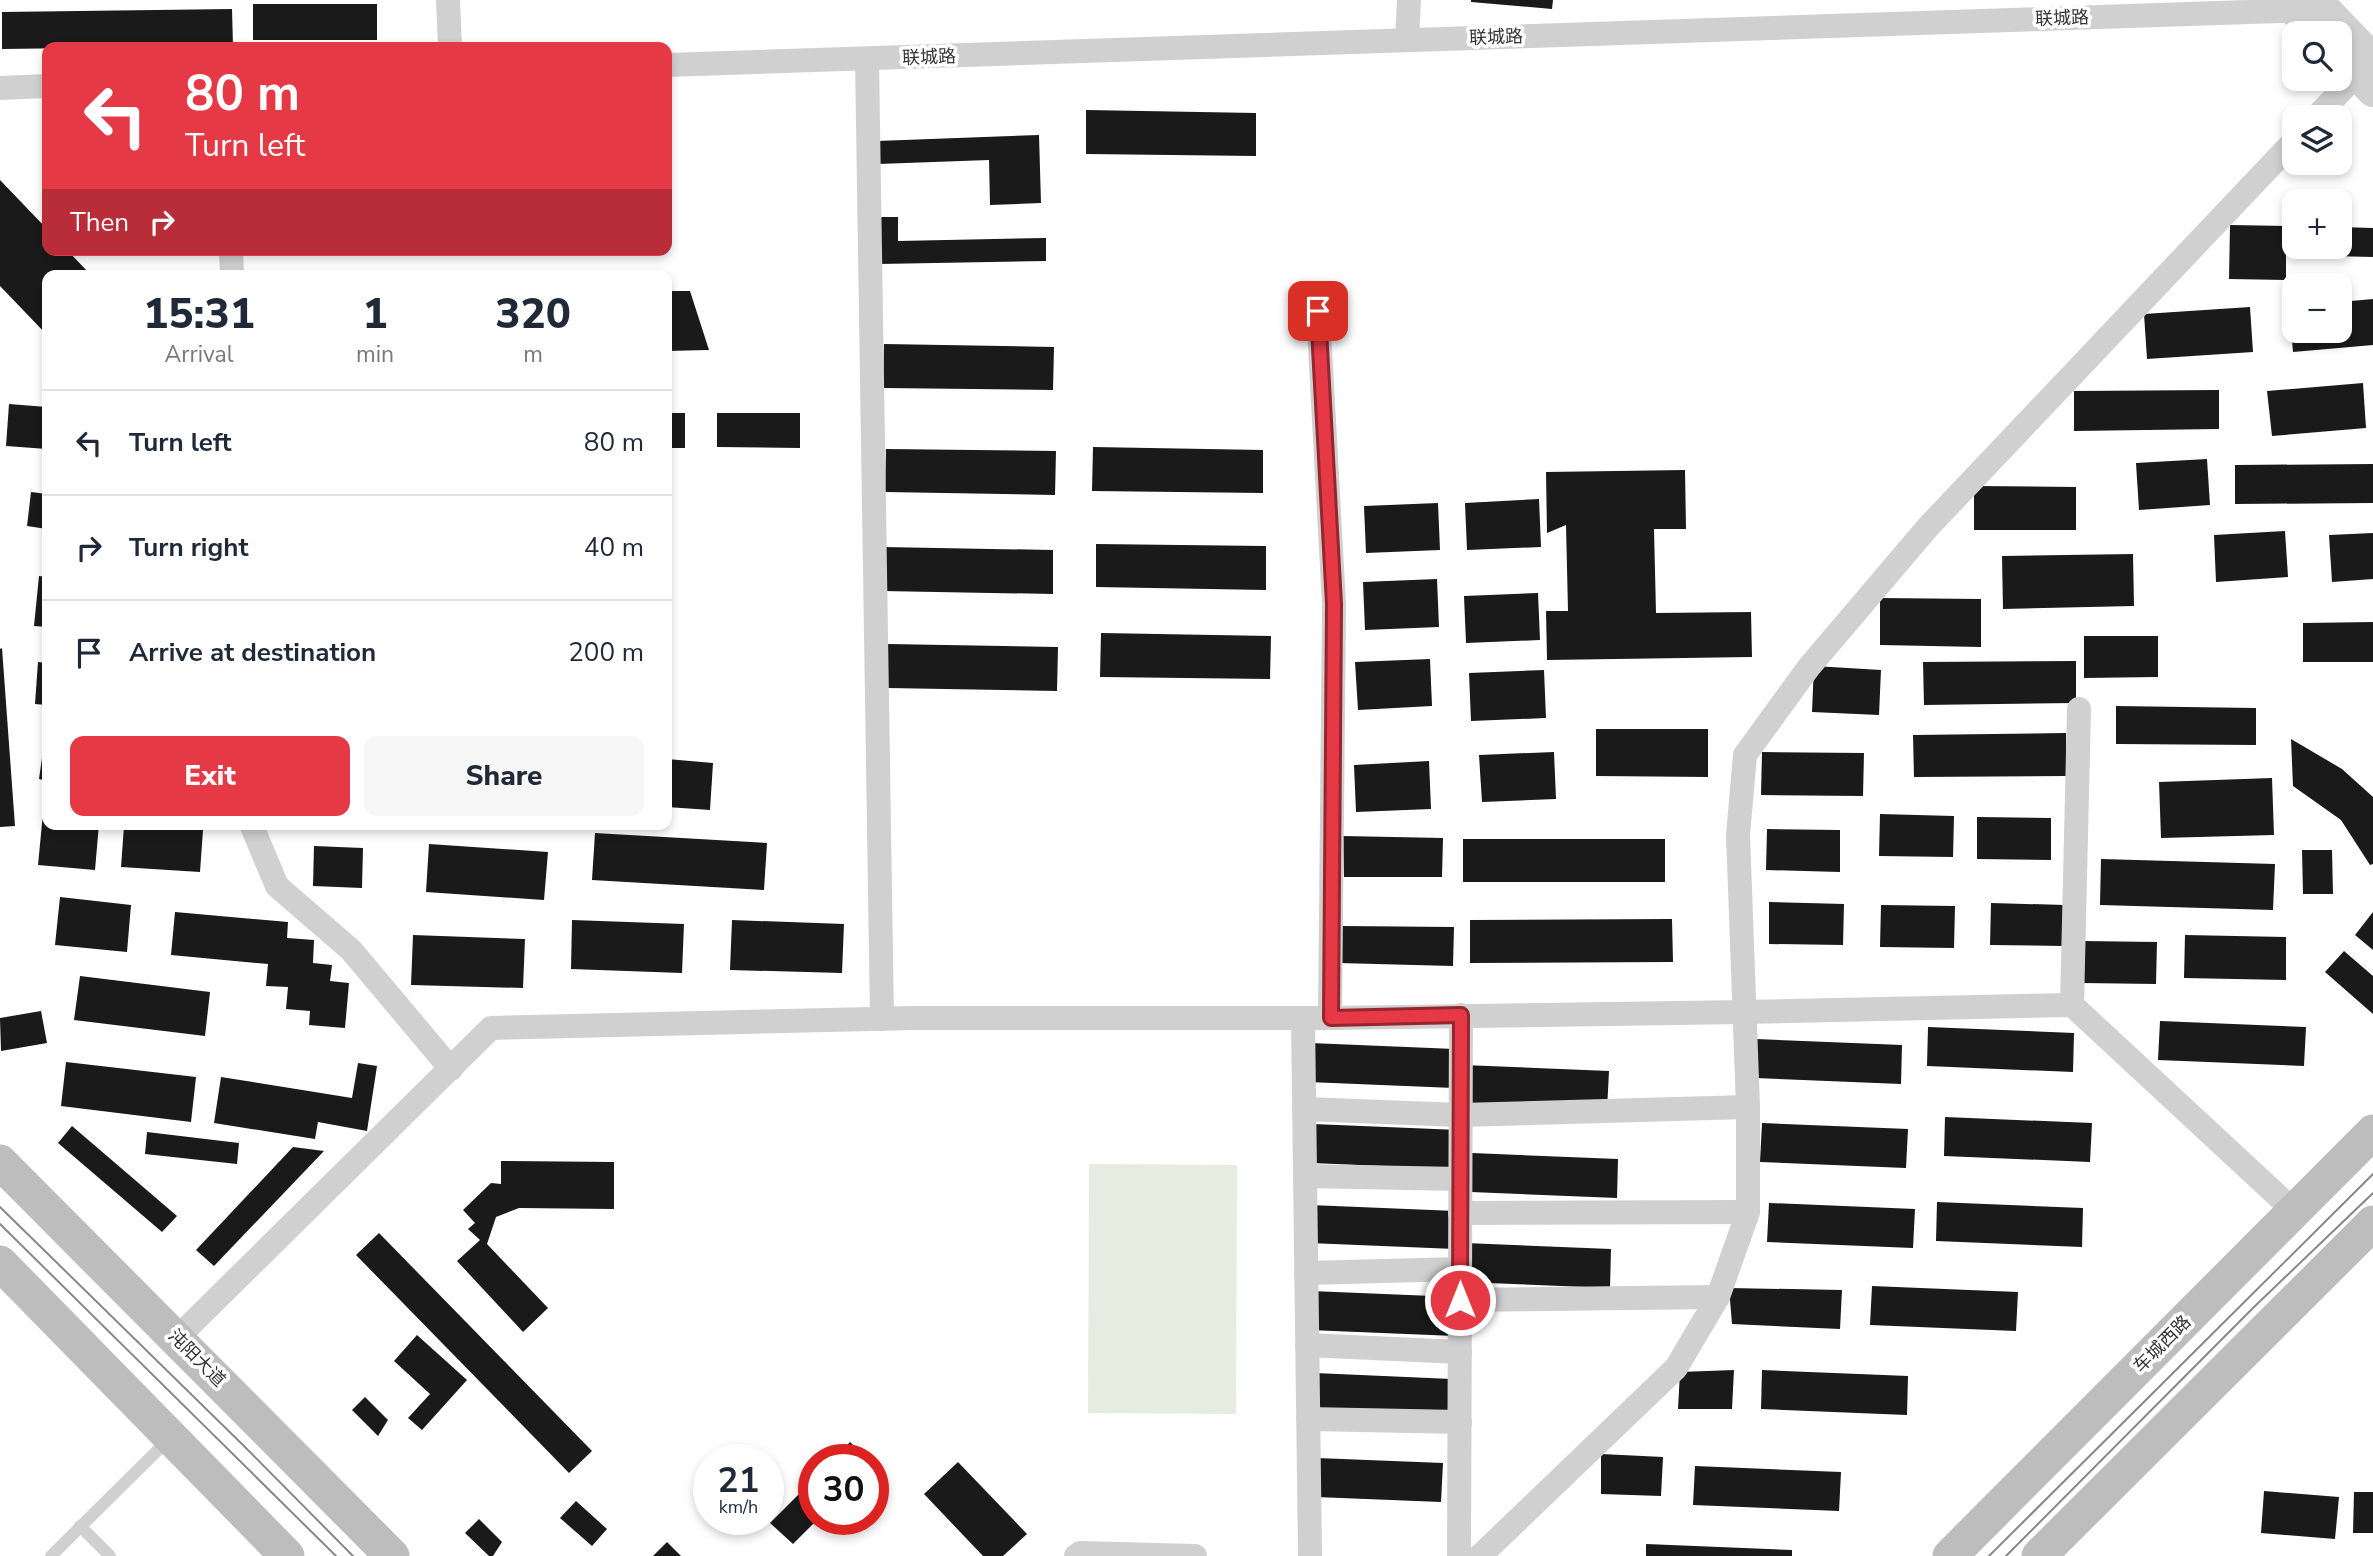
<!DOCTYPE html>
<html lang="en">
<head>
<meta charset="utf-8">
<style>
  :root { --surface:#fff; --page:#f6f6f7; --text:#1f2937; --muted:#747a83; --line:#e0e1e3; --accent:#e63946 }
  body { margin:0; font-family:"Nunito Sans","Noto Sans SC",sans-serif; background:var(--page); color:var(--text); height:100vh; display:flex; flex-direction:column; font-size:26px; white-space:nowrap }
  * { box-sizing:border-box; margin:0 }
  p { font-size:23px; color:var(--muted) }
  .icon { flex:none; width:38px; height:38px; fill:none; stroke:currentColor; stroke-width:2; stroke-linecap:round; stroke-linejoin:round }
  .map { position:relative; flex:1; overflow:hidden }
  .side { position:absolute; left:42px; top:270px; width:630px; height:560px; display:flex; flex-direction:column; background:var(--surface); border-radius:14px; box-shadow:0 4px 10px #0003 }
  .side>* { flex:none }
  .hud { position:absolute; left:42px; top:42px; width:630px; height:214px; border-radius:14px; box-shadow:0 4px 10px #0003; background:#e63946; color:#fff; overflow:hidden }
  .fabs { position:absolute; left:2282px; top:21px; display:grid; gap:14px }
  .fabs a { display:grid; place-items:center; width:70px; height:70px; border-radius:14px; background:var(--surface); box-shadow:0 4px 10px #0003; font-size:35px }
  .speed { position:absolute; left:693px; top:1444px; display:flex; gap:14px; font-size:35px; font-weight:700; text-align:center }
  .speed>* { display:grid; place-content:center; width:91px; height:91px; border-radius:50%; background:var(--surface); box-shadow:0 4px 10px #0003; line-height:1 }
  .speed small { font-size:18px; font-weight:400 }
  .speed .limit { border:10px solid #d22; background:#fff; color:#111 }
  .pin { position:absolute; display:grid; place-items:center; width:60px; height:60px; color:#fff; margin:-30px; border-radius:14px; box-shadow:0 4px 10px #0006 }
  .me { position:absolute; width:77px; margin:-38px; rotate:0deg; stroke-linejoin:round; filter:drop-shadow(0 0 5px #0008) }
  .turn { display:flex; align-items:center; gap:24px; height:147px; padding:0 28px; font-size:32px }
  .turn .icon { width:91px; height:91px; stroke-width:2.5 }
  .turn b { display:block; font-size:49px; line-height:60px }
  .then { display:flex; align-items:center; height:66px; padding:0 28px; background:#0003; gap:14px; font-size:26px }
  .eta { display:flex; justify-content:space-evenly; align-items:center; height:119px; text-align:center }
  .eta b { font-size:42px; font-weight:800; line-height:49px }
  .button { display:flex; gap:14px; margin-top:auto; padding:14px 28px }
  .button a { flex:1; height:80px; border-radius:14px; background:var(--accent); color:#fff; font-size:28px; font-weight:800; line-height:80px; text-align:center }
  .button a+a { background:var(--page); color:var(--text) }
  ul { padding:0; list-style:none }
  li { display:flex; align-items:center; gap:21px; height:105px; padding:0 28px; border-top:2px solid var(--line) }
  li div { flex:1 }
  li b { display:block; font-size:26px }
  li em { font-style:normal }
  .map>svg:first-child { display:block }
  .green { fill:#e6ecdf }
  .building { fill:#1a1a1a }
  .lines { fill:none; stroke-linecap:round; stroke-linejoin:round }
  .service { stroke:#d0d0d0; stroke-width:12 }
  .minor { stroke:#d0d0d0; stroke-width:24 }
  .tertiary { stroke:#d0d0d0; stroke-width:32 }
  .secondary { stroke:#bdbdbd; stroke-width:35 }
  .tram { stroke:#888; stroke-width:2 }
  .route-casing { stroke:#96252e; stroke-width:18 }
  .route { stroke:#e63946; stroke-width:12 }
  .labels { text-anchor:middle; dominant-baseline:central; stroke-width:7; stroke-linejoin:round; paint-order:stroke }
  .street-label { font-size:18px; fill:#333; stroke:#fff }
</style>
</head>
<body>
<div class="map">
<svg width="2373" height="1556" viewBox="0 0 2373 1556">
  <rect width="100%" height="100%" fill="#fff"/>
  <!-- green -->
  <polygon class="green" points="1089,1164 1237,1165 1236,1414 1088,1413"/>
  <!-- building -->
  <g class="building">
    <polygon points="1471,0 1553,0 1552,9 1471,2"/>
    <rect x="253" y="4" width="124" height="36"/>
    <polygon points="232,9 233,46 2,49 2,12"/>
    <polygon points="1086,110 1256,113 1256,156 1086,154"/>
    <polygon points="1039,135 1041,203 990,205 989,160 878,164 877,141"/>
    <polygon points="0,180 47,229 47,250 67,250 91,275 47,275 47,335 0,286"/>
    <polygon points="878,217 898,217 898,241 1046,238 1046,261 879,264"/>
    <polygon points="2230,225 2294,226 2294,247 2340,247 2340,227 2373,228 2373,257 2286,255 2286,280 2229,279"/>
    <polygon points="667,291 690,291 709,350 667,351"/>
    <polygon points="2373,299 2373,345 2293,352 2289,306 2294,306 2294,331 2340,331 2340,302"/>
    <polygon points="2250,307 2253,352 2147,359 2144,314"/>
    <polygon points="884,344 1054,347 1053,390 883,388"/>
    <polygon points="2363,383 2366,428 2272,436 2267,391"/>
    <polygon points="2219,390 2219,429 2074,431 2074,391"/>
    <polygon points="9,404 47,407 47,449 6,446"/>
    <rect x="667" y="413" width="18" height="35"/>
    <polygon points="717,413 800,413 800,448 717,447"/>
    <polygon points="1093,447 1263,450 1263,493 1092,491"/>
    <polygon points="886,449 1056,451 1055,495 885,492"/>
    <polygon points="2207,459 2210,505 2139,510 2136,463"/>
    <polygon points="2373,464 2373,503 2235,504 2235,465"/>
    <polygon points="1685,470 1686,529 1654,529 1656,613 1751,612 1752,657 1547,660 1546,611 1568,611 1566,525 1547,533 1546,472"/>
    <polygon points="1974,486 2076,487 2076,530 1974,530"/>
    <polygon points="31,492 47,494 47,529 27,526"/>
    <polygon points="1539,499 1541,547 1467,550 1465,503"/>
    <polygon points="1438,503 1440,550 1366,553 1364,506"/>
    <polygon points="2285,531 2288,577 2216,582 2214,535"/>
    <polygon points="2373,533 2373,579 2332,582 2329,535"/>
    <polygon points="1096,544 1266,546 1266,590 1096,587"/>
    <polygon points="883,547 1053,550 1053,594 882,591"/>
    <polygon points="2133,554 2134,606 2003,609 2002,556"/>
    <polygon points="39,576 47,577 47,627 34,626"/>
    <polygon points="1437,579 1439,627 1365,630 1363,582"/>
    <polygon points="1538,593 1540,640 1466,643 1464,596"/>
    <polygon points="1880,598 1981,599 1981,647 1880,645"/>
    <polygon points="2373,622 2373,662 2303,662 2303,623"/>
    <polygon points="1101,633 1271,636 1270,679 1100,677"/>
    <polygon points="2084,636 2158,636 2158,677 2084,678"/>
    <polygon points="888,644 1058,647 1057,691 887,688"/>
    <polygon points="2,648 15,826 0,827 0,649"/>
    <polygon points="1430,659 1432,706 1358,710 1355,662"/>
    <polygon points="2076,661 2076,703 1924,705 1923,662"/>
    <polygon points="38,662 47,663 47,705 35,704"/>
    <polygon points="1814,666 1881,670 1879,715 1812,712"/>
    <polygon points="1544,670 1546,718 1471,721 1469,673"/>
    <polygon points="2116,706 2256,708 2256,745 2116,744"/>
    <polygon points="1596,729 1708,729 1708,777 1596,776"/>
    <polygon points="2066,733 2066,776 1914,777 1913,735"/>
    <polygon points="45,737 47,738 47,781 39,779"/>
    <polygon points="2291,739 2342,769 2373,797 2373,864 2370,865 2341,820 2293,786"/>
    <polygon points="1554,752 1556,799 1482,802 1479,755"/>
    <polygon points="1762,752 1864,753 1863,796 1761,795"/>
    <polygon points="667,759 713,763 710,810 667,807"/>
    <polygon points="1429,761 1431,809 1356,812 1354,765"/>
    <polygon points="2272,778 2274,835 2161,838 2159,782"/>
    <polygon points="43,813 47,813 47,824 99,824 95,870 38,865"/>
    <polygon points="1880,814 1954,816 1953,857 1879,856"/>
    <polygon points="1977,817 2051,818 2051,860 1977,859"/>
    <polygon points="124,826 203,830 200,872 121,867"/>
    <polygon points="1767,829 1840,830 1840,872 1766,870"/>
    <polygon points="595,833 767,843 764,890 592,880"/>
    <polygon points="1343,836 1443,838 1442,877 1344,877"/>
    <rect x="1463" y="839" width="202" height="43"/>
    <polygon points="429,844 548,852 544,900 426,892"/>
    <polygon points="314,846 363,848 362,888 313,886"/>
    <polygon points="2302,850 2332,850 2333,894 2303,894"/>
    <polygon points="2101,859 2275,864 2273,910 2100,905"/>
    <polygon points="60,897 131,905 127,952 55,945"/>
    <polygon points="1769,902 1844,904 1843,945 1769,944"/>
    <polygon points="1991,903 2065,905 2064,946 1990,945"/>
    <polygon points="1881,905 1955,906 1954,948 1880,947"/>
    <polygon points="175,912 288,922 287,938 314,940 313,963 332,965 330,981 349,983 345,1028 309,1025 310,1011 286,1009 288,987 266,986 268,964 171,955"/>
    <polygon points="2373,912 2373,950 2355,935"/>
    <polygon points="1672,919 1673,962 1470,963 1470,920"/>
    <polygon points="572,920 684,924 682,973 571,969"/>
    <polygon points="732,920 844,924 842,973 730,970"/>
    <polygon points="1342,926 1454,927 1453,966 1338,963"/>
    <polygon points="413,935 525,939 523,988 411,985"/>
    <polygon points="2185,935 2286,937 2286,980 2184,978"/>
    <polygon points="2082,941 2157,942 2156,984 2082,983"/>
    <polygon points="2344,951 2373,976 2373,1014 2325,972"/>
    <polygon points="80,976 210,992 205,1036 74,1020"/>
    <polygon points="41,1011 47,1043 1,1051 0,1018"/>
    <polygon points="2160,1021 2306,1027 2304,1066 2158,1060"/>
    <polygon points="1928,1027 2074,1033 2073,1072 1927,1066"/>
    <polygon points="1756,1039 1902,1045 1901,1084 1755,1078"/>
    <polygon points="1310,1043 1455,1049 1454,1088 1308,1082"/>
    <polygon points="66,1062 196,1077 191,1122 61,1106"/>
    <polygon points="358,1063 377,1066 367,1131 318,1122 315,1139 214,1123 221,1077 352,1098"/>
    <polygon points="1463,1065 1609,1071 1607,1110 1462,1105"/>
    <polygon points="1945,1117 2092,1123 2090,1162 1944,1156"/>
    <polygon points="1762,1123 1908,1129 1906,1168 1760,1162"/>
    <polygon points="1313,1124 1459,1130 1457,1169 1311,1163"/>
    <polygon points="72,1126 177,1216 162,1232 58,1143"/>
    <polygon points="147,1132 239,1143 237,1164 145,1154"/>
    <polygon points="293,1147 324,1151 214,1266 196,1250"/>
    <polygon points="1472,1153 1618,1159 1617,1198 1471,1192"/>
    <polygon points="501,1161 614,1162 614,1209 519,1208 496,1217 487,1244 548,1308 523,1332 457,1261 480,1240 468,1229 475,1223 463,1210 491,1183 501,1184"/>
    <polygon points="1937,1202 2083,1208 2082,1247 1936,1241"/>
    <polygon points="1769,1203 1915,1209 1913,1248 1767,1242"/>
    <polygon points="1310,1205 1456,1211 1455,1249 1309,1243"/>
    <polygon points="379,1233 592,1451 569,1473 356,1255"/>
    <polygon points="1465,1243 1611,1249 1610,1288 1464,1282"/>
    <polygon points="1872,1286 2018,1292 2016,1331 1870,1325"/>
    <polygon points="1729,1288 1842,1290 1840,1329 1732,1324"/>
    <polygon points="1311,1291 1457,1297 1455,1336 1309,1330"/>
    <polygon points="417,1335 467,1380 422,1430 408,1418 430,1394 394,1361"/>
    <polygon points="1734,1370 1732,1409 1678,1409 1680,1372"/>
    <polygon points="1762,1370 1908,1376 1907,1415 1761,1409"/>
    <polygon points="1315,1373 1452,1379 1450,1418 1313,1413"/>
    <polygon points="365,1397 388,1420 378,1436 352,1410"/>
    <polygon points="850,1442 868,1460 833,1460"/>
    <polygon points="1601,1454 1663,1457 1661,1496 1601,1494"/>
    <polygon points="1317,1458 1443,1463 1441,1502 1316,1497"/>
    <polygon points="958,1462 1027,1534 1003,1556 983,1556 924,1494"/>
    <polygon points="1695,1466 1841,1472 1839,1511 1693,1505"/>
    <polygon points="814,1479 814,1519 818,1519 793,1544 770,1523"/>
    <polygon points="2264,1491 2339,1497 2335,1539 2261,1533"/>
    <polygon points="2354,1492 2373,1492 2373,1533 2353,1533"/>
    <polygon points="576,1501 607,1529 592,1546 560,1518"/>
    <polygon points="479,1519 502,1542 493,1556 489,1556 465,1533"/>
    <polygon points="667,1542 681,1556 653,1556"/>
    <polygon points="1646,1544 1792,1550 1792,1556 1646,1556"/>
  </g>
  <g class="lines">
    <!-- service -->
    <g class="service">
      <polyline points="80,1526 110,1556"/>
      <polyline points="51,1556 170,1438"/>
    </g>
    <!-- minor -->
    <g class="minor">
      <polyline points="448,0 450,47"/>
      <polyline points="1407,40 1409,0"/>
      <polyline points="867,59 882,1019"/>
      <polyline points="667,65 2307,10"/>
      <polyline points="0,88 47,86"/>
      <polyline points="2316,117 2370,61"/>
      <polyline points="231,250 232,275"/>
      <polyline points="1318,311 1334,604 1330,1018"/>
      <polyline points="2079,709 2072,1005 2294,1211"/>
      <polyline points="251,824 277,886 351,950 451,1069"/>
      <polyline points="1303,1018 1310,1556"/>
      <polyline points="1304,1109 1460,1115 1748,1107"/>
      <polyline points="1305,1176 1460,1179"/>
      <polyline points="1460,1213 1748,1212"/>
      <polyline points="1306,1273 1460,1269"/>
      <polyline points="1460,1300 1718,1297"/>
      <polyline points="177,1338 491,1028 915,1018 1330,1018 1745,1012 2072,1005"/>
      <polyline points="1307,1345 1460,1352"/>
      <polyline points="1308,1419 1460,1422"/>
      <polyline points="1076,1556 1080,1553 1195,1556"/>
      <polyline points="1459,1556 1461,1015"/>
      <polyline points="1480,1556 1676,1368 1718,1297 1748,1212 1748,1107 1738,835 1745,755 1809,667 1928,527 2294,141"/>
    </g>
    <!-- tertiary -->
    <g class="tertiary">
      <polyline points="2284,0 2317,33"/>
      <polyline points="2316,0 2373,59"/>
      <polyline points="2340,57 2373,91"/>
    </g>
    <!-- secondary -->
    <g class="secondary">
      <polyline points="0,1162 392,1556"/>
      <polyline points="0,1263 287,1556"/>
      <polyline points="1950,1556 2373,1132"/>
      <polyline points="2039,1556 2373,1223"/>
    </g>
    <!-- tram -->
    <g class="tram">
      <polyline points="0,1207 245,1447 353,1556"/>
      <polyline points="0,1224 336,1556"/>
      <polyline points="1989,1556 2373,1174"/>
      <polyline points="2006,1556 2254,1307 2373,1193"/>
    </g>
  </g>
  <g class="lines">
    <!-- route casing -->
    <g class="route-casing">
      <polyline id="route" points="1318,311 1334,604 1331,1018 1461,1015 1460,1300"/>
    </g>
    <!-- route -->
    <use href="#route" class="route"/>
  </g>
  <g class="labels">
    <!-- street labels -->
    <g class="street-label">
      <text transform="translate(2062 18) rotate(-2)">联城路</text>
      <text transform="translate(1496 37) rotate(-2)">联城路</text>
      <text transform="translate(929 57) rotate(-2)">联城路</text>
      <text transform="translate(2162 1344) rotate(-45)">车城西路</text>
      <text transform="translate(197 1358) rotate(45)">沌阳大道</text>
    </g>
  </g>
</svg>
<div class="fabs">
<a><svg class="icon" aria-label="search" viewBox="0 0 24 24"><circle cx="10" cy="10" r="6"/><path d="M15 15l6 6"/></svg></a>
<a><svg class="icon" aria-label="layers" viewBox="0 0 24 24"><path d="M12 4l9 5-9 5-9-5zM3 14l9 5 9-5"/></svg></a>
<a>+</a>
<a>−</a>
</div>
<div class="speed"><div>21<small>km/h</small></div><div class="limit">30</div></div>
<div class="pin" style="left:1318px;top:311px;background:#d93025"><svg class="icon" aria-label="arrive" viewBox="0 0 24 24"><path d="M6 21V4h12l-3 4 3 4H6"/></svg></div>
<svg class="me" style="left:1460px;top:1300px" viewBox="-20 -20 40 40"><circle r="17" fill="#e63946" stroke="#fff" stroke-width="3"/><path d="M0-11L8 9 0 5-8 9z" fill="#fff"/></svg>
<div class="hud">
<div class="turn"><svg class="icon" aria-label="left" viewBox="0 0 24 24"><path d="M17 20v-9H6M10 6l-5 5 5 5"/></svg><div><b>80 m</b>Turn left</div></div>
<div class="then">Then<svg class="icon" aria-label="right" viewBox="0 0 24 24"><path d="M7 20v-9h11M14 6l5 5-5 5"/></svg></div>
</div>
<section class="side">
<div class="eta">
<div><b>15:31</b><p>Arrival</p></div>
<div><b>1</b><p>min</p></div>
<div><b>320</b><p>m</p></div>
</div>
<ul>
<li><svg class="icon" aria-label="left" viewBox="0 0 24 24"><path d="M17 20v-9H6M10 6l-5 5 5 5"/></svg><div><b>Turn left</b></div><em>80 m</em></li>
<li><svg class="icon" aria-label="right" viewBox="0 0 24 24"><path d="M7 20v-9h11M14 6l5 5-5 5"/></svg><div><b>Turn right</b></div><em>40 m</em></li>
<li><svg class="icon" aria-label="arrive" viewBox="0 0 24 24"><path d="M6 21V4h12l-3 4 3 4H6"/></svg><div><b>Arrive at destination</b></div><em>200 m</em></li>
</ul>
<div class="button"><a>Exit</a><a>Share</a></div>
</section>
</div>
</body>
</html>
